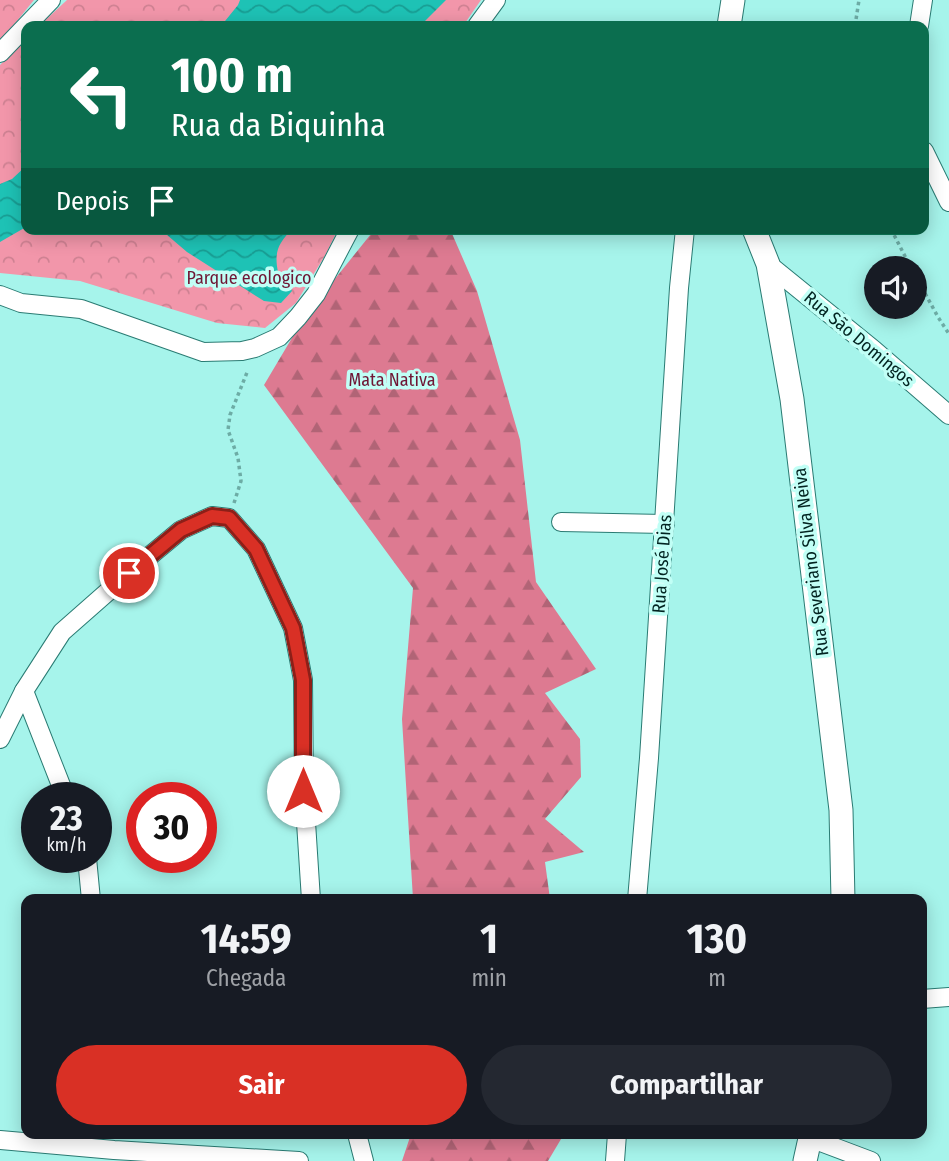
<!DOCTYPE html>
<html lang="pt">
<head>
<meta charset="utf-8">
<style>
  :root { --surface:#171b24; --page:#242831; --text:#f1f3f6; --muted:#9ea1a6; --accent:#d93025 }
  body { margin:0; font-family:"Fira Sans Condensed",sans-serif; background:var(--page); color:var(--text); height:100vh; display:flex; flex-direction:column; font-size:26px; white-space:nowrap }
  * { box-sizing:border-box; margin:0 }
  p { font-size:23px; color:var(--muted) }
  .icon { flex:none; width:38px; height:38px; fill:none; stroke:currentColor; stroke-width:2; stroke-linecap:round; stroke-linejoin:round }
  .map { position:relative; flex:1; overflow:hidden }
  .panel { position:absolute; left:21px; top:894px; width:906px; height:245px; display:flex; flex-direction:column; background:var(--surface); border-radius:14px; box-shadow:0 4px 18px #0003 }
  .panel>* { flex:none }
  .hud { position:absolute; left:21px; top:21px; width:908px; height:214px; border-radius:14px; box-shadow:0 4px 18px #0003; background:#0b6e4f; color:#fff; overflow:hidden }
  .tools { position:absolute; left:864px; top:256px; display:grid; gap:14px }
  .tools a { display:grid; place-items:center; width:63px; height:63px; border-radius:50%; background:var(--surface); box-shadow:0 4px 18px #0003; font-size:35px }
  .speed { position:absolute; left:21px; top:782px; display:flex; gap:14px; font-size:35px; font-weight:700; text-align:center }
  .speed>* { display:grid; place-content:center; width:91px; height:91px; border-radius:50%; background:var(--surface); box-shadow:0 4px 18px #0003; line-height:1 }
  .speed small { font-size:18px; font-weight:400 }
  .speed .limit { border:10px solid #d22; background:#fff; color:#111 }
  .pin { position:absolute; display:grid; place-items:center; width:60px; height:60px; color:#fff; margin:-30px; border:4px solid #fff; border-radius:50%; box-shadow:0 2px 7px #0007 }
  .me { position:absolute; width:77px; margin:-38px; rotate:0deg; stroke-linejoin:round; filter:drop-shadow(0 0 5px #0008) }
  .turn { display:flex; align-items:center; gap:24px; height:147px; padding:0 35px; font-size:32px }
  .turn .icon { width:91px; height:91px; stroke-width:2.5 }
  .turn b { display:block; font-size:49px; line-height:60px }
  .then { display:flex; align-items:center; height:66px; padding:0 35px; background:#0003; gap:14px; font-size:26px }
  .eta { display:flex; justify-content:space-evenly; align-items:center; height:119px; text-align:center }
  .eta b { font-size:42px; font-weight:700; line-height:49px }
  .cta { display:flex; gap:14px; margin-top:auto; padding:14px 35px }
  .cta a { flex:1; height:80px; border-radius:42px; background:var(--accent); color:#fff; font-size:28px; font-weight:700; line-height:80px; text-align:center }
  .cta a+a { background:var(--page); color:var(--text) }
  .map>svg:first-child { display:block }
  .forest { fill:url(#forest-firs) }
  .park { fill:url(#park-crowns) }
  .water { fill:url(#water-waves) }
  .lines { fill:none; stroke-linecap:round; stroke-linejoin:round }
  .minor-casing { stroke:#2a7b73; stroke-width:20 }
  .tertiary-casing { stroke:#2a7b73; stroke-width:25 }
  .path { stroke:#6daca5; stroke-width:3.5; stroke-dasharray:3.5 3.5; stroke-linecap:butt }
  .minor { stroke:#fff; stroke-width:18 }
  .tertiary { stroke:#fff; stroke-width:23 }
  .route-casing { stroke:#8d1f18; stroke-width:18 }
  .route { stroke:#d93025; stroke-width:12 }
  .labels { text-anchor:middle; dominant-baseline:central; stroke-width:7; stroke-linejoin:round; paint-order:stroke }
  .park-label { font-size:18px; fill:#6f1634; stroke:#c1fff6 }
  .street-label { font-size:18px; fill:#022421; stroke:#c1fff6 }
</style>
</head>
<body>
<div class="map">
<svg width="949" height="1161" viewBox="0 0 949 1161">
  <defs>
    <pattern id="forest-firs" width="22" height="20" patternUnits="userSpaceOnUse" patternTransform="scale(1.75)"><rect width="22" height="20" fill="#dd7a91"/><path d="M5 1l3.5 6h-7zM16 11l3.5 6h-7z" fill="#b16476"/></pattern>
    <pattern id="park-crowns" width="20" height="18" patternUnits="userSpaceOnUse" patternTransform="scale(1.75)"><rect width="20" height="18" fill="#f296aa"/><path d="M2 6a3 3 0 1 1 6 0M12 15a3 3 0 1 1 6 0" fill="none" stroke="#ce8192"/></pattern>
    <pattern id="water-waves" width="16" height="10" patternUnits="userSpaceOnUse" patternTransform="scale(1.75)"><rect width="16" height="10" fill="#1ec2b5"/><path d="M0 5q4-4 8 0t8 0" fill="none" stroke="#189d93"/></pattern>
  </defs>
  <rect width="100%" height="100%" fill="#a6f4eb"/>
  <!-- forest -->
  <g class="forest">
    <polygon points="375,229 450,229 477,291 520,440 536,582 596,669 545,693 580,739 581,777 545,819 584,852 545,862 550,899 413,899 402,719 413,588 264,385 305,316"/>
    <polygon points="411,1134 564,1134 548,1161 402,1161"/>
  </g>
  <!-- park -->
  <g class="park">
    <polygon points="0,0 34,0 0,42"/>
    <polygon points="67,0 481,0 463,26 39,26"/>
    <polygon points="26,38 26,229 338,229 326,254 296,303 265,328 217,323 80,281 0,273 0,65"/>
  </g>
  <!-- water -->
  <g class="water">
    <polygon points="240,0 446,0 420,26 221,26 238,5"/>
    <polygon points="26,166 26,227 0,242 0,184 12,179"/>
    <path d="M160,229H292C278,244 274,252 278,272L286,278L292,291L281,303L264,301L187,252Z"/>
  </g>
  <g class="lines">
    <!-- minor casing -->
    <g class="minor-casing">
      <g id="minor">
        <polyline points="477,26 496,0"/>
        <polyline points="919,26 923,0"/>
        <polyline points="0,53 51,0"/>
        <polyline points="924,151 949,202"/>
        <polyline points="768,264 874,350 949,415"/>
        <polyline points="0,295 21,303 81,309 203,352 242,351 255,348 279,337 298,317 316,294 350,229"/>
        <polyline points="561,522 665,524"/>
        <polyline points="24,691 66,798"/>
        <polyline points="0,739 24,691 62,632 129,573 181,530 212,516 229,518 256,549 293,628 303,680 304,791 311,900"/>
        <polyline points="87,858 91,900"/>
        <polyline points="637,900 649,758 679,288 685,229"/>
        <polyline points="922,999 949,997"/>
        <polyline points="357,1134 364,1161"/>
        <polyline points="810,1138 871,1161"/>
        <polyline points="0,1140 114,1150 299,1161"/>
        <polyline points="615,1161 617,1134"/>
      </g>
    </g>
    <!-- tertiary casing -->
    <g class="tertiary-casing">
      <g id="tertiary">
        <polyline points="729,26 733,0"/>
        <polyline points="754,229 768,264 792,399 841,810 843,900"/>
        <polyline points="805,1161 811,1134"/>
      </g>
    </g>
    <!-- path -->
    <g class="path">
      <polyline points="855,26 859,0"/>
      <polyline points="891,229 911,268"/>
      <polyline points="915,275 938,317 949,334"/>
      <polyline points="234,503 241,481 238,458 228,430 230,415 248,370"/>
    </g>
    <!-- minor -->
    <use href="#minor" class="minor"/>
    <!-- tertiary -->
    <use href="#tertiary" class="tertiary"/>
  </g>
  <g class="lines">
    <!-- route casing -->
    <g class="route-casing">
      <polyline id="route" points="129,573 181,530 212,516 229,518 256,549 293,628 303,680 303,791"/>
    </g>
    <!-- route -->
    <use href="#route" class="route"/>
  </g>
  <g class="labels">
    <!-- park labels -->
    <g class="park-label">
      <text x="249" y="278">Parque ecologico</text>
      <text x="392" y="380">Mata Nativa</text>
    </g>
    <!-- street labels -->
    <g class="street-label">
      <text transform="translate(859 339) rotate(40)">Rua São Domingos</text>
      <text transform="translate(811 562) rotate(-97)">Rua Severiano Silva Neiva</text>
      <text transform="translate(662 564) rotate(-86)">Rua José Dias</text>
    </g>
  </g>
</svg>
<div class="tools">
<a><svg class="icon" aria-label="sound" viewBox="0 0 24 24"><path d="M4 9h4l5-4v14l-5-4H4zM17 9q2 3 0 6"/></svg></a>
</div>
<div class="speed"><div>23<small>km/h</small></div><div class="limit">30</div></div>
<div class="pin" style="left:129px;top:573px;background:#d93025"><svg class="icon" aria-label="arrive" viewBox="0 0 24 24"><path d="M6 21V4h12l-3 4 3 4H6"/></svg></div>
<svg class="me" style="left:303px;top:791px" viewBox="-20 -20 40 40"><circle r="19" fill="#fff"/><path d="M0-13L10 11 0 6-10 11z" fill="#d93025"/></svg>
<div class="hud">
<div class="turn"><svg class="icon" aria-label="left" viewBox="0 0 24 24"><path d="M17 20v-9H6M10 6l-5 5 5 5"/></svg><div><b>100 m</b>Rua da Biquinha</div></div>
<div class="then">Depois<svg class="icon" aria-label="arrive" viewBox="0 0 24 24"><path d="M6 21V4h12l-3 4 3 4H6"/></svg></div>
</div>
<section class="panel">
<div class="eta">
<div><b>14:59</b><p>Chegada</p></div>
<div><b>1</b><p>min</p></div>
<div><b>130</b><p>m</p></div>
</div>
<div class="cta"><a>Sair</a><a>Compartilhar</a></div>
</section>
</div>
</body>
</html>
